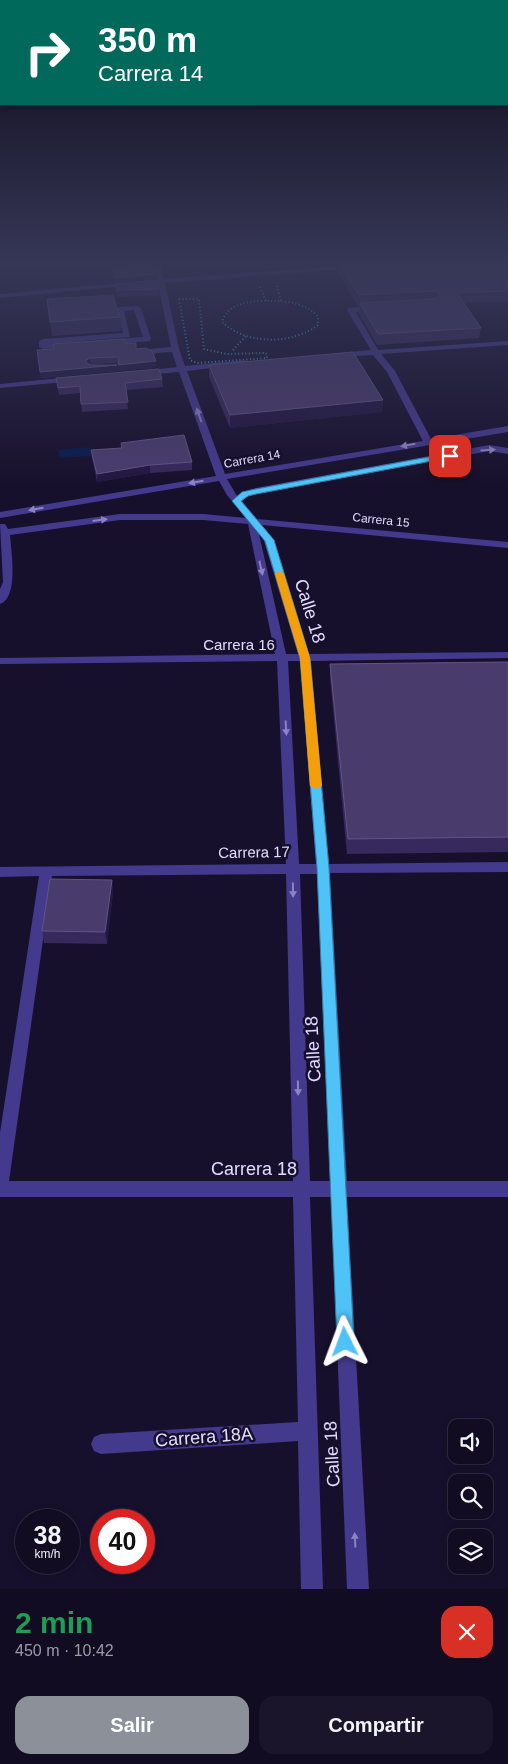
<!DOCTYPE html>
<html lang="es">
<head>
<meta charset="utf-8">
<style>
  :root { --surface:#110c22; --page:#1a152a; --text:#f1f3f6; --muted:#9c9ba5; --line:#302c40; --accent:#8c9099 }
  body { margin:0; font-family:Arial,sans-serif; background:var(--page); color:var(--text); height:100vh; display:flex; flex-direction:column; font-size:19px; white-space:nowrap }
  * { box-sizing:border-box; margin:0 }
  p { font-size:16px; color:var(--muted) }
  .icon { flex:none; width:28px; height:28px; fill:none; stroke:currentColor; stroke-width:2; stroke-linecap:round; stroke-linejoin:round }
  .map { position:relative; height:1589px; overflow:hidden }
  .sheet { display:flex; flex-direction:column; background:var(--surface); flex:1 }
  .sheet>* { flex:none }
  .hud { position:absolute; left:0px; top:0px; width:509px; height:105px; box-shadow:0 2px 8px #0003,0 0 0 1px var(--line); background:#00695c; color:#fff; overflow:hidden }
  .buttons { position:absolute; left:448px; top:1419px; display:grid; gap:10px }
  .buttons a { display:grid; place-items:center; width:45px; height:45px; border-radius:10px; background:var(--surface); box-shadow:0 2px 8px #0003,0 0 0 1px var(--line); font-size:25px }
  .speed { position:absolute; left:15px; top:1509px; display:flex; gap:10px; font-size:25px; font-weight:700; text-align:center }
  .speed>* { display:grid; place-content:center; width:65px; height:65px; border-radius:50%; background:var(--surface); box-shadow:0 2px 8px #0003,0 0 0 1px var(--line); line-height:1 }
  .speed small { font-size:12px; font-weight:400 }
  .speed .limit { border:8px solid #d22; background:#fff; color:#111 }
  .pin { position:absolute; display:grid; place-items:center; width:42px; height:42px; color:#fff; margin:-21px; border-radius:10px; box-shadow:0 2px 8px #0006 }
  .me { position:absolute; width:55px; margin:-28px; rotate:357deg; stroke-linejoin:round; filter:drop-shadow(0 0 4px #0008) }
  .turn { display:flex; align-items:center; gap:18px; height:105px; padding:0 15px; font-size:22px }
  .turn .icon { width:65px; height:65px; stroke-width:2.5 }
  .turn b { display:block; font-size:35px; line-height:42px }
  .round { display:grid; place-items:center; flex:none; width:52px; height:52px; border-radius:15px; background:var(--page) }
  .headline { display:flex; align-items:center; justify-content:space-between; height:85px; padding:0 15px }
  h1 { font-size:30px; font-weight:700; line-height:38px; color:#1e9e55 }
  .primary-button { display:flex; gap:10px; margin-top:auto; padding:10px 15px }
  .primary-button a { flex:1; height:58px; border-radius:15px; background:var(--accent); color:#fff; font-size:20px; font-weight:700; line-height:58px; text-align:center }
  .primary-button a+a { background:var(--page); color:var(--text) }
  .map>svg:first-child { display:block }
  .water { fill:#091c4d }
  .lines { fill:none; stroke-linecap:round; stroke-linejoin:round }
  .path { stroke:#2bc0c4; stroke-width:2; stroke-dasharray:1 2.5; stroke-linecap:butt }
  .minor { fill:#443a8d; fill-rule:evenodd }
  .wall { fill:#37295b }
  .shaded-wall { fill:#221741 }
  .building { fill:#493c6d; stroke:#625584 }
  .oneway { fill:#8c83c0 }
  .route { fill:#4fc3f7; stroke:#337fa1 }
  .slow { fill:#f59e0b }
  .labels { text-anchor:middle; dominant-baseline:central; stroke-width:5; stroke-linejoin:round; paint-order:stroke }
  .far-street-label { font-size:12px; fill:#e3dcff; stroke:#17102d }
  .street-label { font-size:15px; fill:#e3dcff; stroke:#17102d }
  .near-street-label { font-size:18px; fill:#e3dcff; stroke:#17102d }
</style>
</head>
<body>
<div class="map">
<svg width="508" height="1589" viewBox="0 0 508 1589">
  <rect width="100%" height="100%" fill="#17102d"/>
  <!-- water -->
  <polygon class="water" points="90,447 92,456 60,458 58,450"/>
  <g class="lines">
    <!-- path -->
    <g class="path">
      <polyline points="277,286 281,301"/>
      <polyline points="260,287 266,301"/>
      <polygon points="179,299 199,299 204,349 227,354 266,353 267,358 197,363 190,360"/>
      <path d="M271,301C288,301 306,303 318,317V325C292,345 246,345 222,322C228,301 253,301 271,301Z"/>
      <polyline points="233,350 246,336"/>
    </g>
    <!-- minor -->
    <g class="minor">
      <path d="M155,264H161L164,279L363,264H389L386,266L165,283L179,349L185,366L244,360L248,362L244,364L187,371L225,474L423,441L387,372L373,355L338,357L334,355L338,353L371,350L347,310L348,308L380,306L381,308L377,310L356,312L378,350L508,341V345L381,354L395,371L431,439L508,426V432L227,479L237,496L242,492L256,488L489,445L508,448V454L489,451L257,494L248,496L242,501L257,519L508,542V548L262,525L274,540L309,654L508,652V658L311,661L329,864L508,862V872L330,873L347,1181H508V1197H347L369,1589H347L331,1197H310L323,1589H301L298,1441L101,1454L94,1451L91,1444L94,1437L101,1434L298,1422L293,1197H0V1133L39,876L0,877V867L286,864L277,661L0,664V658L275,654L248,524L203,520H120L10,535C11,550 19,598 0,604V589L3,582L0,524H5L8,529L120,514H203L246,518L227,495L219,481L0,518V512L216,476L179,372L144,375L140,373L144,371L177,367L172,352L156,353L152,356L148,354L150,349L171,347L158,284L151,282L158,280ZM259,534L264,541L298,654H286ZM288,661H300L316,864H299ZM286,874L293,1181H9L52,876ZM300,874H317L330,1181H310Z"/>
      <polygon points="132,282 136,284 134,285 0,298 0,294"/>
      <path d="M137,306L141,308L151,339L150,341L43,349L39,347V341L43,339L123,333L116,309L120,307ZM134,310L143,337L47,344L130,337L124,311Z"/>
      <polygon points="72,377 76,379 75,381 0,388 0,384"/>
    </g>
  </g>
  <!-- wall -->
  <g class="wall">
    <polygon points="332,264 508,264 508,303 507,302 464,303 481,328 479,338 377,345 359,314 360,306 358,306 337,272 337,264 332,265"/>
    <polygon points="115,284 158,289 159,295 117,297"/>
    <polygon points="47,299 120,317 121,331 52,336"/>
    <polygon points="125,343 136,349 156,367 118,371 118,363 91,364 89,365 117,365 118,371 41,378 37,350"/>
    <polygon points="209,365 383,400 382,412 230,428 209,377"/>
    <polygon points="56,378 162,379 163,387 126,390 128,409 82,412 80,393 59,395"/>
    <polygon points="121,443 192,462 192,470 150,473 97,482 92,457 91,450 121,448"/>
    <polygon points="508,662 508,852 347,854 330,678 330,664"/>
    <polygon points="112,880 113,892 107,944 44,943 42,931"/>
  </g>
  <!-- shaded-wall -->
  <g class="shaded-wall">
    <polygon points="156,274 156,279 114,283 114,278"/>
    <polygon points="90,358 91,364 85,367 85,361"/>
    <polygon points="156,361 156,367 118,371 118,365"/>
    <polygon points="117,365 118,371 41,378 40,372"/>
    <polygon points="383,400 382,412 230,428 230,415"/>
    <polygon points="150,465 150,473 97,482 97,474"/>
    <polygon points="112,880 113,892 107,944 105,932"/>
  </g>
  <!-- building -->
  <g class="building">
    <polygon points="154,264 156,274 114,278 111,266"/>
    <polygon points="339,264 508,264 508,291 457,293 481,328 378,334 360,303 434,299 440,295 439,293 434,291 359,295"/>
    <polygon points="157,280 158,289 117,290 115,284"/>
    <polygon points="113,295 120,317 50,322 47,299"/>
    <polygon points="124,339 125,343 136,343 136,349 146,348 152,351 156,361 118,365 119,359 118,357 90,358 85,361 90,365 117,365 40,372 37,350 54,349 53,344"/>
    <polygon points="353,352 383,400 230,415 209,365"/>
    <polygon points="159,369 162,379 125,383 128,402 81,404 80,386 58,388 56,378"/>
    <polygon points="184,435 192,462 150,465 97,474 91,450 122,448 121,443"/>
    <polygon points="508,662 508,837 348,839 330,664"/>
    <polygon points="50,879 112,880 105,932 42,931"/>
  </g>
  <!-- one-way arrows -->
  <defs><path id="oneway-solid" d="M-6-.8H1V-3.2L6.5 0L1 3.2V.8H-6Z" transform="scale(1.25)"/></defs>
  <g class="oneway">
    <use href="#oneway-solid" transform="translate(199 415) rotate(-109)"/>
    <use href="#oneway-solid" transform="translate(408 445) rotate(170)"/>
    <use href="#oneway-solid" transform="translate(488 450) rotate(-4)"/>
    <use href="#oneway-solid" transform="translate(196 482) rotate(170)"/>
    <use href="#oneway-solid" transform="translate(36 509) rotate(170)"/>
    <use href="#oneway-solid" transform="translate(100 520) rotate(-7)"/>
    <use href="#oneway-solid" transform="translate(261 568) rotate(77)"/>
    <use href="#oneway-solid" transform="translate(286 728) rotate(87)"/>
    <use href="#oneway-solid" transform="translate(293 890) rotate(89)"/>
    <use href="#oneway-solid" transform="translate(298 1088) rotate(89)"/>
    <use href="#oneway-solid" transform="translate(355 1540) rotate(-93)"/>
  </g>
  <!-- sky -->
  <linearGradient id="sky" x2="0" y2="1"><stop stop-color="#0d0919"/><stop offset="0.54" stop-color="#363757"/><stop offset="1" stop-color="#363757" stop-opacity="0"/></linearGradient>
  <rect width="508" height="486" fill="url(#sky)"/>
  <!-- route -->
  <polygon class="route" points="450,453 453,454 453,457 256,494 248,496 241,501 274,540 310,658 329,868 354,1342 351,1347 345,1350 339,1347 337,1342 317,868 300,658 265,541 232,501 242,492 256,489"/>
  <!-- slow -->
  <polygon class="slow" points="279,571 284,574 310,658 322,786 316,789 310,786 300,658 275,574"/>
  <g class="labels">
    <!-- far-street labels -->
    <g class="far-street-label">
      <text transform="translate(252 459) rotate(-10)">Carrera 14</text>
      <text transform="translate(381 520) rotate(6)">Carrera 15</text>
    </g>
    <!-- street labels -->
    <g class="street-label">
      <text x="239" y="644">Carrera 16</text>
      <text transform="translate(254 852) rotate(-1)">Carrera 17</text>
    </g>
    <!-- near-street labels -->
    <g class="near-street-label">
      <text transform="translate(310 611) rotate(73)">Calle 18</text>
      <text transform="translate(313 1049) rotate(-93)">Calle 18</text>
      <text x="254" y="1169">Carrera 18</text>
      <text transform="translate(204 1437) rotate(-4)">Carrera 18A</text>
      <text transform="translate(332 1454) rotate(-93)">Calle 18</text>
    </g>
  </g>
</svg>
<div class="buttons">
<a><svg class="icon" aria-label="sound" viewBox="0 0 24 24"><path d="M4 9h4l5-4v14l-5-4H4zM17 9q2 3 0 6"/></svg></a>
<a><svg class="icon" aria-label="search" viewBox="0 0 24 24"><circle cx="10" cy="10" r="6"/><path d="M15 15l6 6"/></svg></a>
<a><svg class="icon" aria-label="layers" viewBox="0 0 24 24"><path d="M12 4l9 5-9 5-9-5zM3 14l9 5 9-5"/></svg></a>
</div>
<div class="speed"><div>38<small>km/h</small></div><div class="limit">40</div></div>
<div class="pin" style="left:450px;top:456px;background:#d93025"><svg class="icon" aria-label="arrive" viewBox="0 0 24 24"><path d="M6 21V4h12l-3 4 3 4H6"/></svg></div>
<svg class="me" style="left:345px;top:1342px" viewBox="-20 -20 40 40"><path d="M0-17L14 15 0 8-14 15z" fill="#4fc3f7" stroke="#fff" stroke-width="4"/></svg>
<div class="hud">
<div class="turn"><svg class="icon" aria-label="right" viewBox="0 0 24 24"><path d="M7 20v-9h11M14 6l5 5-5 5"/></svg><div><b>350 m</b>Carrera 14</div></div>
</div>
</div>
<section class="sheet">
<div class="headline"><div><h1>2 min</h1><p>450 m · 10:42</p></div><a class="round" style="background:#d93025;color:#fff"><svg class="icon" aria-label="close" viewBox="0 0 24 24"><path d="M6 6l12 12M18 6L6 18"/></svg></a></div>
<div class="primary-button"><a>Salir</a><a>Compartir</a></div>
</section>
</body>
</html>
